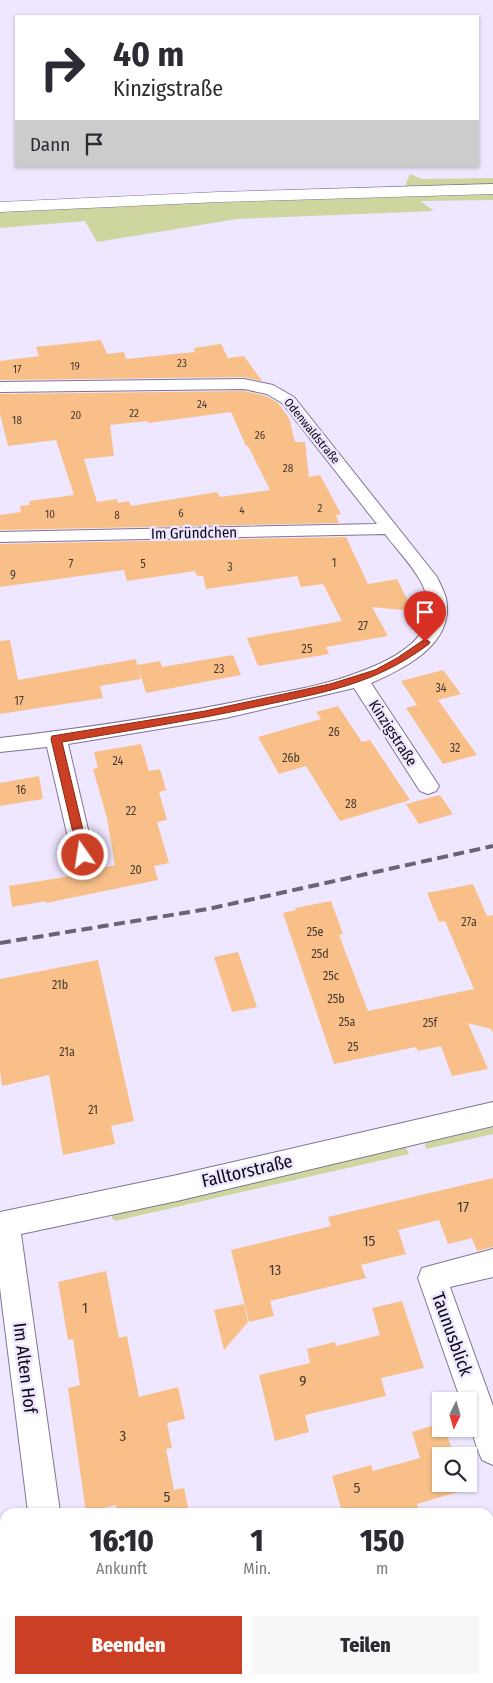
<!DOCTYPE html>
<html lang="de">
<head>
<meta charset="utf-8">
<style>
  :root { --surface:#fff; --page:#f7f7f7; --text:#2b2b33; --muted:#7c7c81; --accent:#cb4025 }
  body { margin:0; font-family:"Fira Sans Condensed",sans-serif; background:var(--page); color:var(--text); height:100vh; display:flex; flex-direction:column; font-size:19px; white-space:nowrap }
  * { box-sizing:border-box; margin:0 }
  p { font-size:16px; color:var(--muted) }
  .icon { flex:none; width:28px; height:28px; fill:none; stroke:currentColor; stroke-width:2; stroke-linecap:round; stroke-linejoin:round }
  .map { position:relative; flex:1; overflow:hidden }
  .side { position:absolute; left:0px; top:1508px; width:494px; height:176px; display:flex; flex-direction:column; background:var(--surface); border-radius:15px 15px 0 0; box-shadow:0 1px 4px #0004 }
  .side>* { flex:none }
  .top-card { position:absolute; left:15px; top:15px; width:464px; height:152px; border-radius:0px; box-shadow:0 1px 4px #0004; background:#fff; color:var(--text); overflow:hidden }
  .needle { width:32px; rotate:185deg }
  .fabs { position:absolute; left:432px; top:1392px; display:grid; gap:10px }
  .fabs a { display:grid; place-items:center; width:45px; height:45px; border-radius:0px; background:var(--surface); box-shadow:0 1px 4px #0004; font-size:25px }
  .pin { position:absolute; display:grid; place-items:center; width:42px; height:42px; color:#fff; margin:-51px -21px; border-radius:50% 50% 50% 0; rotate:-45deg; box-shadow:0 0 5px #0007 }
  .pin .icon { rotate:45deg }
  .me { position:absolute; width:55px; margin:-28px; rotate:347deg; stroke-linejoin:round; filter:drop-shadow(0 0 4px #0008) }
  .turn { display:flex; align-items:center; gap:18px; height:105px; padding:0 15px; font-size:22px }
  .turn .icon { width:65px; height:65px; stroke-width:2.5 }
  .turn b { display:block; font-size:35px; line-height:42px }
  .then { display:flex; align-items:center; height:48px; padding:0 15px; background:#0003; gap:10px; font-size:19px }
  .eta { display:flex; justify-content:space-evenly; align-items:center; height:85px; text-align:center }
  .eta b { font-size:30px; font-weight:800; line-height:35px }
  .action { display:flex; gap:10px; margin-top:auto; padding:10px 15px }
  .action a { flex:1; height:58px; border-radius:0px; background:var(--accent); color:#fff; font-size:20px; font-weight:800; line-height:58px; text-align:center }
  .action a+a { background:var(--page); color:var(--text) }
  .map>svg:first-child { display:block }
  .green { fill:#cfd59e }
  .building { fill:#f8c088; fill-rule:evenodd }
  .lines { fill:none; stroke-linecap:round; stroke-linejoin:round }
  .minor-casing { stroke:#807591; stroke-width:2 }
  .secondary-casing { stroke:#807591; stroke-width:1 }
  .minor { fill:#fff; fill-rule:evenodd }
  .secondary { fill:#fff; fill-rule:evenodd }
  .rail { stroke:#696373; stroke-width:4; stroke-dasharray:11 5.5; stroke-linecap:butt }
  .route { fill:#cb4025; stroke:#842a18 }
  .labels { text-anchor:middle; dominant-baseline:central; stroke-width:5; stroke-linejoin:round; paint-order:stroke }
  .far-number-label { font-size:11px; fill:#483831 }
  .far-street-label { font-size:12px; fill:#0e0a14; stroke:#efe6ff }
  .number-label { font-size:12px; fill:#483831 }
  .street-label { font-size:15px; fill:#0e0a14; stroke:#efe6ff }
  .near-number-label { font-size:15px; fill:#483831 }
  .near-street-label { font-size:18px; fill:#0e0a14; stroke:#efe6ff }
</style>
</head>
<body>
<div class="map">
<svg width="493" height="1683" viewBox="0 0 493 1683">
  <rect width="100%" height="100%" fill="#efe6ff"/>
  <!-- green -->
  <g class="green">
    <polygon points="410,174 422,179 493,178 493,185 405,186"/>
    <polygon points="493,193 493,200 420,201 434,211 237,219 97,242 85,221 0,228 0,212 122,205"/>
    <polygon points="493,1127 493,1134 426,1149 425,1143"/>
    <polygon points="405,1146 409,1154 115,1221 112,1218 113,1212"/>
  </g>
  <!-- building -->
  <g class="building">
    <polygon points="101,340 107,354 124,352 126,359 195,352 194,348 221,344 228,358 244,356 262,381 244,377 0,380 0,361 39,356 36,347"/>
    <path d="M244,391L266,396L278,403L289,418L295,442H305L309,477L320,475L341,514L336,515L339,523L0,530V515L21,512L20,506L30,505L29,501L74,495L56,440L8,446L0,414V394ZM231,412L246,446H248L270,490L220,497L217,492L131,506L129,501L118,503L117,499L97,502L84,459L114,456L110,425L147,421L148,423Z"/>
    <polygon points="346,537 368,584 397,579 413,611 372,607 388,636 326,647 329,654 258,666 247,638 342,621 323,584 301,587 297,576 206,589 203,576 197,576 195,571 127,581 124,570 0,587 0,544"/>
    <polygon points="10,640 18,680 136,659 137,665 160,661 162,667 233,655 241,675 146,693 138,666 141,679 100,686 103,698 0,714 0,641"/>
    <polygon points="443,670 461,694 438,700 477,755 443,764 406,708 417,705 401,681"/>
    <polygon points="338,706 362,742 370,740 410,800 340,821 306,766 279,774 258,737 321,719 316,712"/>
    <polygon points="141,744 149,771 160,769 166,790 159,792 167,820 157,822 169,863 154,866 158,880 46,903 46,901 12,907 9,886 59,878 115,865 107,818 93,769 98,768 94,752"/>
    <polygon points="39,776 43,799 0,806 0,783"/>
    <polygon points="440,795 453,814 419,824 406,804"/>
    <polygon points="473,884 487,916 493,915 493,1033 491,1029 468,1023 488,1069 452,1076 441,1046 418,1051 416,1047 334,1064 283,913 296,910 295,908 331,901 343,934 339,935 368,1011 474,989 445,921 439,922 427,893"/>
    <polygon points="238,952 257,1007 232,1012 214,957"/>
    <polygon points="98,960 134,1121 111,1126 115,1144 63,1155 49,1075 2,1086 0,1071 0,979"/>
    <polygon points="493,1178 493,1247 477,1251 472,1238 448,1244 439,1220 398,1230 406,1254 361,1265 366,1278 270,1301 274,1316 249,1322 231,1250 331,1226 328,1217"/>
    <polygon points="106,1271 119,1338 127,1336 139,1397 178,1387 185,1419 167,1423 172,1448 166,1449 174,1490 184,1488 189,1512 117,1512 116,1505 86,1512 68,1388 80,1385 73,1339 68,1340 58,1282"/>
    <polygon points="402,1301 424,1368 381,1378 386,1396 305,1415 309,1432 275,1441 259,1375 310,1363 307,1349 335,1342 336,1346 380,1335 372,1308"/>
    <polygon points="244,1304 248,1322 224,1350 214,1310"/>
    <polygon points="441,1423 441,1429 445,1429 454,1456 441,1456 441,1484 463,1484 465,1490 417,1504 420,1512 342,1512 332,1476 371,1465 373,1471 420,1458 412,1432"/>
  </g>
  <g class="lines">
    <!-- minor casing -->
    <g class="minor-casing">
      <g id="minor">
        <path d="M244,379L273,385L294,397L437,577C440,584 444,591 446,598C455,644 405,668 371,683L439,786L436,791L428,794L420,791L354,688L226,718L68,744L94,855L91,861L83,864L75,861L72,855L47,747L0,752V738C85,728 170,716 254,698C287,691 322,686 354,674C380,665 423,647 428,616C433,584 402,557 385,534L0,542V532L377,524L282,403L267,394L244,389L0,392V382Z"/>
        <polygon points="493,1102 493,1126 177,1201 21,1234 60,1512 28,1512 0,1288 0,1212 177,1175"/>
        <path d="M493,1249V1277L450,1287L493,1406V1465L482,1460C473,1439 469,1425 469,1401H461L418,1278L422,1268Z"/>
        <rect x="48" y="1679" width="34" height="4"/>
      </g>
    </g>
    <!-- secondary casing -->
    <g class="secondary-casing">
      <polygon id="secondary" points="493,184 493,194 219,202 0,212 0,202 219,192"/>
    </g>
    <!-- minor -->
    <use href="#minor" class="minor"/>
    <!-- secondary -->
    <use href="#secondary" class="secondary"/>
    <!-- rail -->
    <polyline class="rail" points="0,943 208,909 493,846"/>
  </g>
  <!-- route -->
  <path class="route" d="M425,639L430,642L429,644C374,685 325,692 260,706C194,720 128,731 62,742L89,855L83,860L79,858L51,739L52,736L205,711L330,684L375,670L397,658Z"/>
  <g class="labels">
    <!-- far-number labels -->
    <g class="far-number-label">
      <text x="182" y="363">23</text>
      <text x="75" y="366">19</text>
      <text x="17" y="369">17</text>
      <text x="202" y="404">24</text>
      <text x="134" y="413">22</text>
      <text x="76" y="415">20</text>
      <text x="17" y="420">18</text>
      <text x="260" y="435">26</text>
      <text x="288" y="468">28</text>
      <text x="320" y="508">2</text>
      <text x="242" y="510">4</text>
      <text x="181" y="513">6</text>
      <text x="50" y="514">10</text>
      <text x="117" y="515">8</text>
    </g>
    <!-- far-street labels -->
    <g class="far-street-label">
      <text transform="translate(312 431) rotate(51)">Odenwaldstraße</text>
    </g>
    <!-- number labels -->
    <g class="number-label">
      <text x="334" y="563">1</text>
      <text x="71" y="564">7</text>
      <text x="143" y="564">5</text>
      <text x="230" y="567">3</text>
      <text x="13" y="575">9</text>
      <text x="363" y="626">27</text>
      <text x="307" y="649">25</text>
      <text x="219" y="669">23</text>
      <text x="441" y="688">34</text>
      <text x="19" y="701">17</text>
      <text x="334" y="732">26</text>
      <text x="455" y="748">32</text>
      <text x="291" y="758">26b</text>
      <text x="118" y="761">24</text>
      <text x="21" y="790">16</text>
      <text x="351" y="804">28</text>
      <text x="131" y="811">22</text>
      <text x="136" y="870">20</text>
      <text x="469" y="922">27a</text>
      <text x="315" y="932">25e</text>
      <text x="320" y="954">25d</text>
      <text x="331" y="976">25c</text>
      <text x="60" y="985">21b</text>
      <text x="336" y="999">25b</text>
      <text x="347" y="1022">25a</text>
      <text x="430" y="1023">25f</text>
      <text x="353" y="1047">25</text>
      <text x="67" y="1052">21a</text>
      <text x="93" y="1110">21</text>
    </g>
    <!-- street labels -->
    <g class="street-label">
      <text transform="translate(194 533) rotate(-1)">Im Gründchen</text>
      <text transform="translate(393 733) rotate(57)">Kinzigstraße</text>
    </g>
    <!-- near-number labels -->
    <g class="near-number-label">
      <text x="463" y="1207">17</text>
      <text x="369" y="1241">15</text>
      <text x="275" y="1270">13</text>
      <text x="85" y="1308">1</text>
      <text x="303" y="1381">9</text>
      <text x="123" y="1436">3</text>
      <text x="357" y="1488">5</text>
      <text x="167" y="1497">5</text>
    </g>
    <!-- near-street labels -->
    <g class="near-street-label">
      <text transform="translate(247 1171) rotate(-13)">Falltorstraße</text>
      <text transform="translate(452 1334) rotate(70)">Taunusblick</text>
      <text transform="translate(25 1368) rotate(83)">Im Alten Hof</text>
    </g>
  </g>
</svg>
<div class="fabs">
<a><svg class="needle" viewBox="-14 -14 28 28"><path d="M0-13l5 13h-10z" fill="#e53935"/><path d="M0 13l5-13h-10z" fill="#7c7c81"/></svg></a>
<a><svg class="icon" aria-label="search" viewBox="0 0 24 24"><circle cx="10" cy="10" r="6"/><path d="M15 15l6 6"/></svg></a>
</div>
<div class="pin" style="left:425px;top:642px;background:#d93025"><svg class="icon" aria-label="arrive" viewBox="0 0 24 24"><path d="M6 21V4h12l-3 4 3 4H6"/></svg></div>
<svg class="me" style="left:83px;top:855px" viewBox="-20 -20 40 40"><circle r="17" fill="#cb4025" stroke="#fff" stroke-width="3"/><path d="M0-11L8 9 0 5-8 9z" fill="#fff"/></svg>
<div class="top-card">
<div class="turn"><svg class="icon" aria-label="right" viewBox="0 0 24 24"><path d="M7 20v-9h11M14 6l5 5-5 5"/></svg><div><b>40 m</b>Kinzigstraße</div></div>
<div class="then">Dann<svg class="icon" aria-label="arrive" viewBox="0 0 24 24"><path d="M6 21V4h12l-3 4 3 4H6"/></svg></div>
</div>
<section class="side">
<div class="eta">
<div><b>16:10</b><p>Ankunft</p></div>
<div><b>1</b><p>Min.</p></div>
<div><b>150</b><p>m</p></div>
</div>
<div class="action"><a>Beenden</a><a>Teilen</a></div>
</section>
</div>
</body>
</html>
